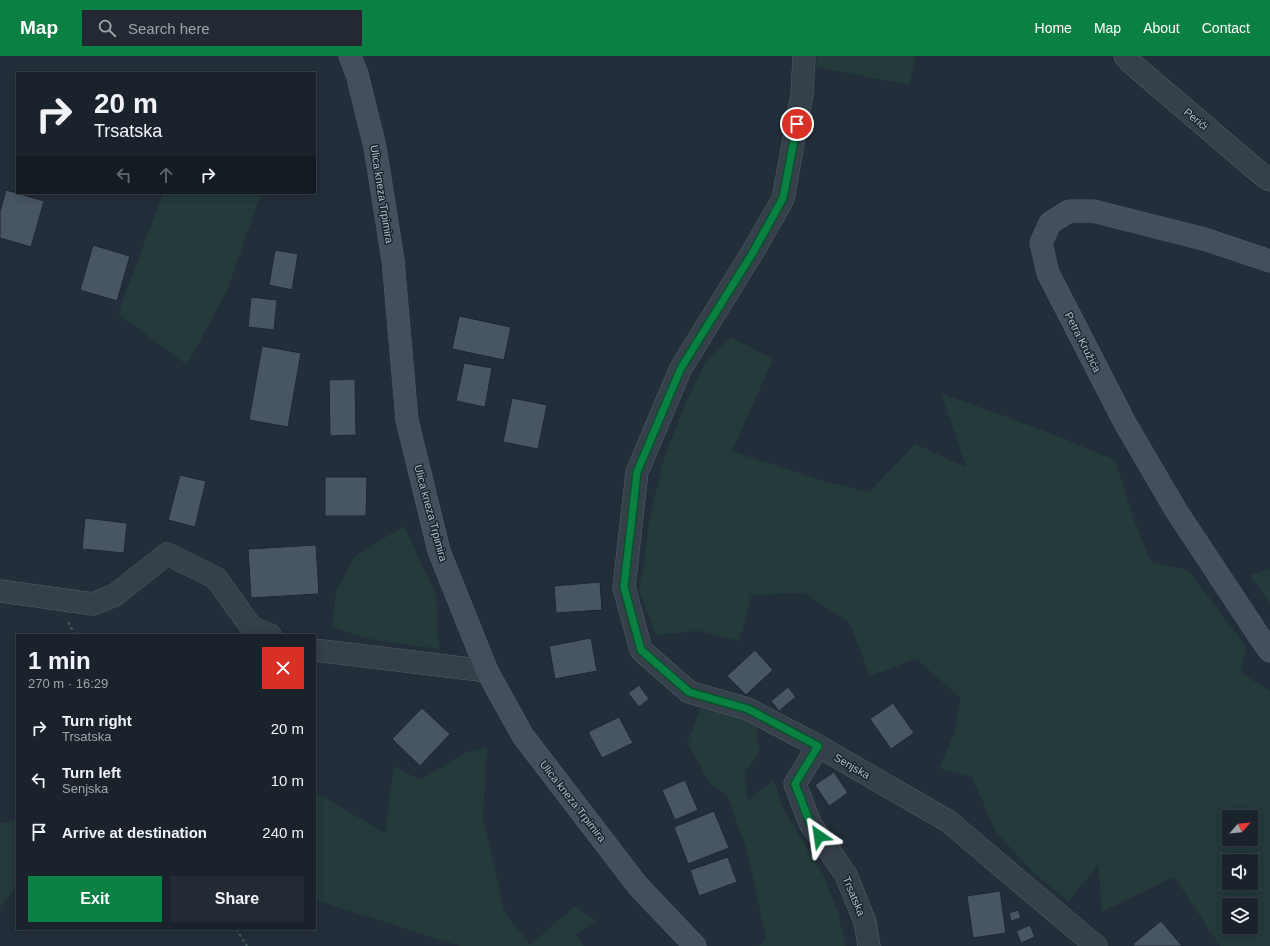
<!DOCTYPE html>
<html lang="en">
<head>
<meta charset="utf-8">
<style>
  :root { --surface:#1a222c; --page:#232a34; --text:#f1f3f6; --muted:#9fa4a9; --line:#383f48; --accent:#0b8043 }
  body { margin:0; font-family:Helvetica,sans-serif; background:var(--page); color:var(--text); height:100vh; display:flex; flex-direction:column; font-size:15px; white-space:nowrap }
  * { box-sizing:border-box; margin:0 }
  p { font-size:13px; color:var(--muted) }
  .icon { flex:none; width:22px; height:22px; fill:none; stroke:currentColor; stroke-width:2; stroke-linecap:round; stroke-linejoin:round }
  .map { position:relative; flex:1; overflow:hidden }
  .sheet { position:absolute; left:16px; top:578px; width:300px; height:296px; display:flex; flex-direction:column; background:var(--surface); border-radius:0px; box-shadow:0 2px 10px #0003,0 0 0 1px var(--line) }
  .sheet>* { flex:none }
  .top-card { position:absolute; left:16px; top:16px; width:300px; height:122px; border-radius:0px; box-shadow:0 2px 10px #0003,0 0 0 1px var(--line); background:#1a222c; color:var(--text); overflow:hidden }
  .needle { width:26px; rotate:63deg }
  .fabs { position:absolute; left:1222px; top:754px; display:grid; gap:8px }
  .fabs a { display:grid; place-items:center; width:36px; height:36px; border-radius:0px; background:var(--surface); box-shadow:0 2px 10px #0003,0 0 0 1px var(--line); font-size:20px }
  .pin { position:absolute; display:grid; place-items:center; width:34px; height:34px; color:#fff; margin:-17px; border:2px solid #fff; border-radius:50%; box-shadow:0 1px 4px #0007 }
  .me { position:absolute; width:44px; margin:-22px; rotate:328deg; stroke-linejoin:round; filter:drop-shadow(0 0 3px #0008) }
  .turn { display:flex; align-items:center; gap:14px; height:84px; padding:0 12px; font-size:18px }
  .turn .icon { width:52px; height:52px; stroke-width:2.5 }
  .turn b { display:block; font-size:28px; line-height:34px }
  .lanes { display:flex; align-items:center; height:38px; padding:0 12px; background:#0003; justify-content:center; gap:20px; direction:ltr }
  .lanes .off { opacity:.35 }
  .round { display:grid; place-items:center; flex:none; width:42px; height:42px; border-radius:0px; background:var(--page) }
  .summary { display:flex; align-items:center; justify-content:space-between; height:68px; padding:0 12px }
  h1 { font-size:24px; font-weight:800; line-height:30px }
  .action { display:flex; gap:8px; margin-top:auto; padding:8px 12px }
  .action a { flex:1; height:46px; border-radius:0px; background:var(--accent); color:#fff; font-size:16px; font-weight:800; line-height:46px; text-align:center }
  .action a+a { background:var(--page); color:var(--text) }
  ul { padding:0; list-style:none }
  li { display:flex; align-items:center; gap:12px; height:52px; padding:0 12px }
  li div { flex:1 }
  li b { display:block; font-size:15px }
  li em { font-style:normal }
  header { display:flex; align-items:center; gap:24px; box-sizing:border-box; height:56px; padding:0 20px; background:var(--accent); color:#fff }
  header strong { font-size:19px }
  nav { display:flex; gap:22px; margin-inline-start:auto; font-size:14px }
  .search { width:280px; height:36px; background:var(--page); display:flex; align-items:center; gap:10px; box-sizing:border-box; padding:0 14px; border-radius:0px; color:var(--muted); font-size:15px }
  .map>svg:first-child { display:block }
  .green { fill:#243a3b; fill-rule:evenodd }
  .building { fill:#485563; stroke:#1d2731 }
  .lines { fill:none; stroke-linecap:round; stroke-linejoin:round }
  .street-casing { stroke:#545e68; stroke-width:23 }
  .secondary-casing { stroke:#545e68; stroke-width:23 }
  .path { stroke:#425758; stroke-width:2.5; stroke-dasharray:3 3; stroke-linecap:butt }
  .street { stroke:#36404a; stroke-width:22 }
  .secondary { stroke:#444f5d; stroke-width:22 }
  .route-casing { stroke:#07532c; stroke-width:10 }
  .route { stroke:#0b8043; stroke-width:7 }
  .labels { text-anchor:middle; dominant-baseline:central; stroke-width:3; stroke-linejoin:round; paint-order:stroke }
  .street-label { font-size:11px; fill:#b1bbc6; stroke:#1b252f }
</style>
</head>
<body>
<header>
<strong>Map</strong>
<div class="search"><svg class="icon" aria-label="search" viewBox="0 0 24 24"><circle cx="10" cy="10" r="6"/><path d="M15 15l6 6"/></svg>Search here</div>
<nav><a>Home</a><a>Map</a><a>About</a><a>Contact</a></nav>
</header>
<div class="map">
<svg width="1270" height="890" viewBox="0 0 1270 890">
  <rect width="100%" height="100%" fill="#222e3a"/>
  <!-- green -->
  <g class="green">
    <polygon points="817,0 915,0 910,29 816,11"/>
    <polygon points="163,137 261,137 228,233 187,309 118,258"/>
    <path d="M731,281L773,303L732,395L816,423L869,436L915,388L966,411L941,337L1045,375L1115,404L1133,461L1151,506L1188,514L1246,590L1241,617L1270,635V890H1220L1174,821L1102,856L1098,809L1068,846L1030,813L995,775L972,721L939,712L953,680L961,642L916,603L870,620L849,566L804,537L752,539L739,585L698,575L656,579L639,535L644,508L650,459L664,402L685,348L705,307ZM1229,761H1251V783H1229ZM1229,805H1251V827H1229ZM1229,849H1251V871H1229Z"/>
    <polygon points="404,470 436,539 439,593 373,584 332,571 336,535 355,500"/>
    <polygon points="1270,513 1270,547 1250,519"/>
    <polygon points="701,651 757,666 759,698 745,716 747,745 773,724 784,754 824,820 837,853 846,890 759,890 766,881 746,791 727,739 711,729 687,687"/>
    <polygon points="487,691 483,762 504,854 530,889 575,850 596,865 576,878 584,890 460,890 315,844 317,737 385,777 394,710 420,724 465,697"/>
    <polygon points="17,762 17,830 0,851 0,767 9,766"/>
  </g>
  <!-- building -->
  <g class="building">
    <polygon points="6,134 44,145 31,191 0,182 0,156"/>
    <polygon points="93,189 130,200 117,245 80,234"/>
    <polygon points="275,194 298,198 292,234 269,229"/>
    <polygon points="251,241 277,244 274,274 248,271"/>
    <polygon points="459,260 511,271 504,304 452,293"/>
    <polygon points="262,290 301,297 288,371 249,364"/>
    <polygon points="464,307 492,312 485,351 456,345"/>
    <polygon points="355,323 356,379 330,380 329,324"/>
    <polygon points="512,342 547,349 538,393 503,386"/>
    <polygon points="180,419 206,425 195,471 168,464"/>
    <polygon points="325,421 367,421 366,460 325,460"/>
    <polygon points="85,462 127,467 124,497 82,493"/>
    <polygon points="316,489 319,538 251,542 248,493"/>
    <polygon points="600,526 602,554 556,557 554,530"/>
    <polygon points="591,582 597,615 555,623 549,590"/>
    <polygon points="755,594 773,614 746,639 727,620"/>
    <polygon points="639,629 649,643 639,651 628,637"/>
    <polygon points="788,631 796,641 779,655 771,645"/>
    <polygon points="893,647 914,677 891,693 870,663"/>
    <polygon points="422,652 450,678 420,710 392,683"/>
    <polygon points="619,661 633,687 602,702 588,676"/>
    <polygon points="834,716 848,737 829,750 815,729"/>
    <polygon points="685,724 698,754 675,764 662,734"/>
    <polygon points="714,755 729,792 688,808 674,771"/>
    <polygon points="728,801 737,826 699,840 690,814"/>
    <polygon points="1000,835 1006,877 973,882 967,840"/>
    <polygon points="1018,854 1021,862 1011,865 1009,857"/>
    <polygon points="1161,865 1182,890 1135,890 1133,888"/>
    <polygon points="1030,869 1035,881 1021,887 1016,875"/>
  </g>
  <g class="lines">
    <!-- street casing -->
    <g class="street-casing">
      <g id="street">
        <polyline points="804,0 802,38 783,143 752,197 681,312 637,416 624,531 641,594 689,636 748,653 818,690 948,765 1096,890"/>
        <polyline points="1125,0 1130,6 1260,117 1270,124"/>
        <polyline points="0,535 93,548 115,539 167,498 216,522 251,571 270,579"/>
        <polyline points="315,594 487,615"/>
        <polyline points="818,690 795,728 810,767 846,819 865,866 869,890"/>
      </g>
    </g>
    <!-- secondary casing -->
    <g class="secondary-casing">
      <g id="secondary">
        <polyline points="350,0 357,18 375,91 393,204 407,364 439,495 487,615 523,680 638,830 695,890"/>
        <polyline points="1270,205 1204,183 1093,155 1069,155 1050,167 1041,187 1048,217 1125,367 1177,456 1261,583 1270,595"/>
      </g>
    </g>
    <!-- path -->
    <g class="path">
      <polyline points="68,566 75,579"/>
      <polyline points="236,873 247,890"/>
    </g>
    <!-- street -->
    <use href="#street" class="street"/>
    <!-- secondary -->
    <use href="#secondary" class="secondary"/>
  </g>
  <g class="lines">
    <!-- route casing -->
    <g class="route-casing">
      <polyline id="route" points="797,68 783,142 752,198 681,312 637,416 624,531 641,594 689,636 748,653 818,690 795,728 810,767 819,780"/>
    </g>
    <!-- route -->
    <use href="#route" class="route"/>
  </g>
  <g class="labels">
    <!-- street labels -->
    <g class="street-label">
      <text transform="translate(1196 63) rotate(40)">Perići</text>
      <text transform="translate(382 138) rotate(81)">Ulica kneza Trpimira</text>
      <text transform="translate(1083 286) rotate(63)">Petra Kružića</text>
      <text transform="translate(431 457) rotate(75)">Ulica kneza Trpimira</text>
      <text transform="translate(852 710) rotate(30)">Senjska</text>
      <text transform="translate(573 745) rotate(52)">Ulica kneza Trpimira</text>
      <text transform="translate(854 840) rotate(67)">Trsatska</text>
    </g>
  </g>
</svg>
<div class="fabs">
<a><svg class="needle" viewBox="-14 -14 28 28"><path d="M0-13l5 13h-10z" fill="#e53935"/><path d="M0 13l5-13h-10z" fill="#9fa4a9"/></svg></a>
<a><svg class="icon" aria-label="sound" viewBox="0 0 24 24"><path d="M4 9h4l5-4v14l-5-4H4zM17 9q2 3 0 6"/></svg></a>
<a><svg class="icon" aria-label="layers" viewBox="0 0 24 24"><path d="M12 4l9 5-9 5-9-5zM3 14l9 5 9-5"/></svg></a>
</div>
<div class="pin" style="left:797px;top:68px;background:#d93025"><svg class="icon" aria-label="arrive" viewBox="0 0 24 24"><path d="M6 21V4h12l-3 4 3 4H6"/></svg></div>
<svg class="me" style="left:819px;top:780px" viewBox="-20 -20 40 40"><path d="M0-17L14 15 0 8-14 15z" fill="#0b8043" stroke="#fff" stroke-width="4"/></svg>
<div class="top-card">
<div class="turn"><svg class="icon" aria-label="right" viewBox="0 0 24 24"><path d="M7 20v-9h11M14 6l5 5-5 5"/></svg><div><b>20 m</b>Trsatska</div></div>
<div class="lanes"><svg class="icon off" aria-label="left" viewBox="0 0 24 24"><path d="M17 20v-9H6M10 6l-5 5 5 5"/></svg><svg class="icon off" aria-label="ahead" viewBox="0 0 24 24"><path d="M12 20V5M6 11l6-6 6 6"/></svg><svg class="icon" aria-label="right" viewBox="0 0 24 24"><path d="M7 20v-9h11M14 6l5 5-5 5"/></svg></div>
</div>
<section class="sheet">
<div class="summary"><div><h1>1 min</h1><p>270 m · 16:29</p></div><a class="round" style="background:#d93025;color:#fff"><svg class="icon" aria-label="close" viewBox="0 0 24 24"><path d="M6 6l12 12M18 6L6 18"/></svg></a></div>
<ul>
<li><svg class="icon" aria-label="right" viewBox="0 0 24 24"><path d="M7 20v-9h11M14 6l5 5-5 5"/></svg><div><b>Turn right</b><p>Trsatska</p></div><em>20 m</em></li>
<li><svg class="icon" aria-label="left" viewBox="0 0 24 24"><path d="M17 20v-9H6M10 6l-5 5 5 5"/></svg><div><b>Turn left</b><p>Senjska</p></div><em>10 m</em></li>
<li><svg class="icon" aria-label="arrive" viewBox="0 0 24 24"><path d="M6 21V4h12l-3 4 3 4H6"/></svg><div><b>Arrive at destination</b></div><em>240 m</em></li>
</ul>
<div class="action"><a>Exit</a><a>Share</a></div>
</section>
</div>
</body>
</html>
